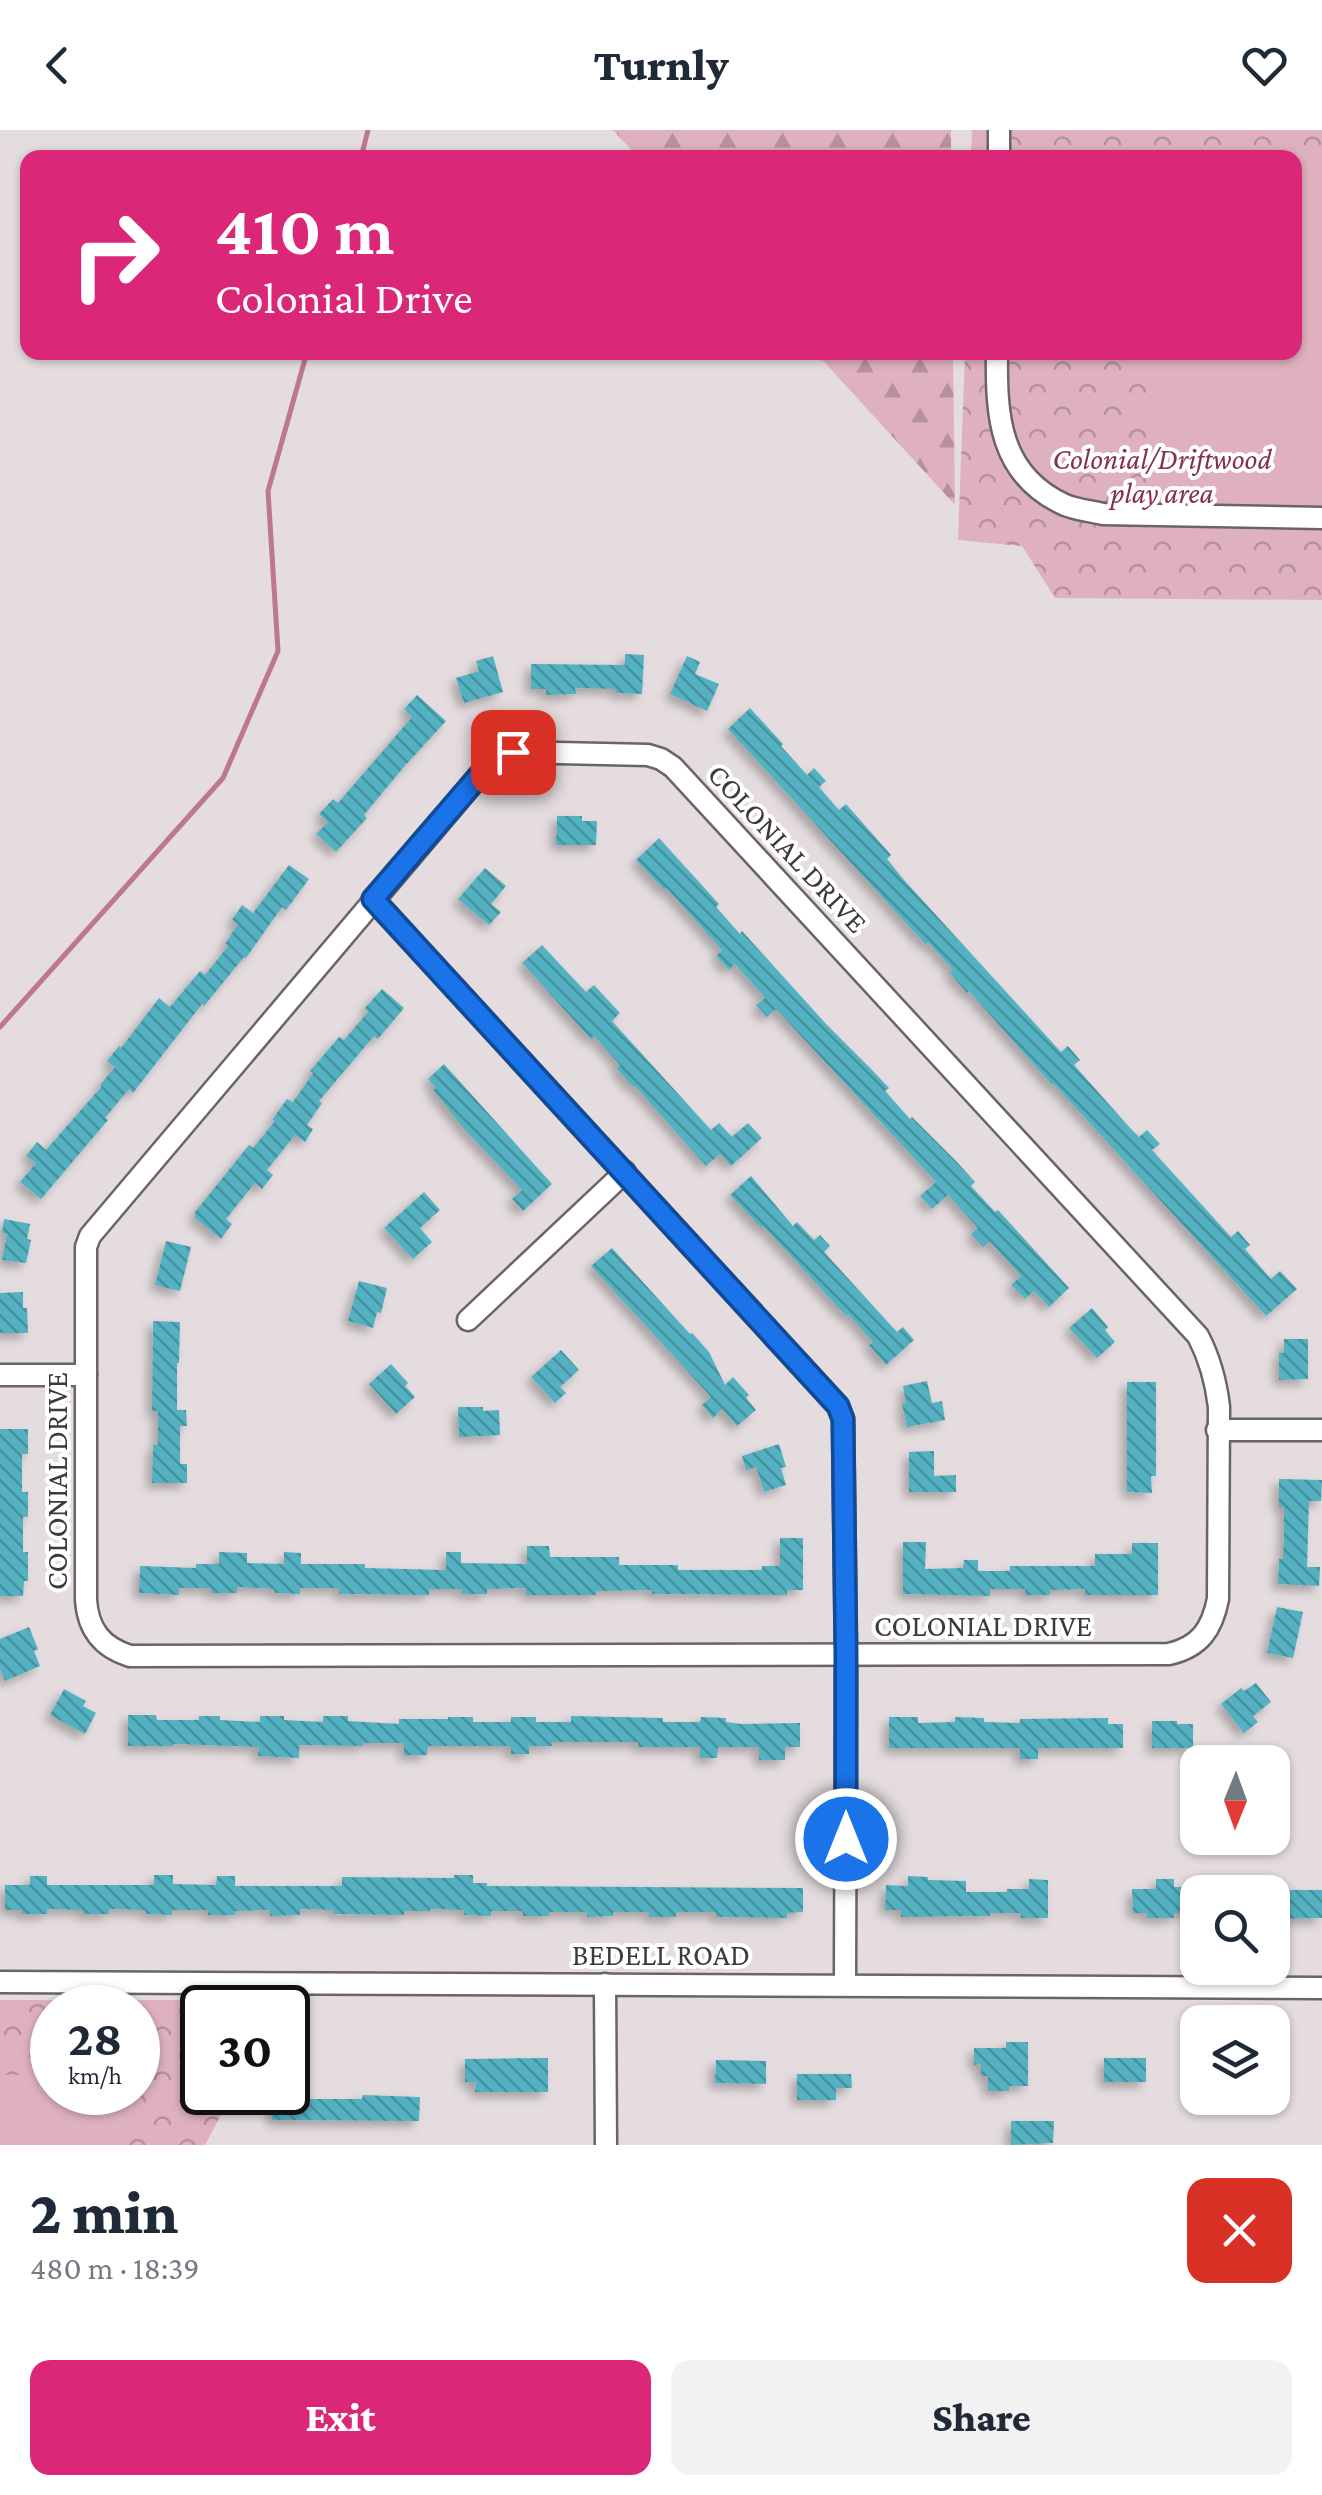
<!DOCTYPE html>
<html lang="en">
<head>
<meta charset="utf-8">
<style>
  :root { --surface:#fff; --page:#f2f2f3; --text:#1f2937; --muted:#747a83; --accent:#db2777 }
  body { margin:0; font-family:"Crimson Pro",serif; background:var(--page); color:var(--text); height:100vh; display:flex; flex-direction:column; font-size:38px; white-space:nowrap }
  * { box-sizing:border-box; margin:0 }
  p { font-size:32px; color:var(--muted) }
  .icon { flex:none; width:55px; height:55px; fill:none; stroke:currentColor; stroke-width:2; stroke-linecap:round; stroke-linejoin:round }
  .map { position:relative; height:2015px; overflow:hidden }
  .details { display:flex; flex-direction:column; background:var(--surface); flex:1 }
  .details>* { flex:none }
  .hud { position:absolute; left:20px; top:20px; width:1282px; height:210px; border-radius:20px; box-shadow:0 2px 8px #0004; background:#db2777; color:#fff; overflow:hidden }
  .needle { width:65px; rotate:181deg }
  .controls { position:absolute; left:1180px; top:1615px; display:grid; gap:20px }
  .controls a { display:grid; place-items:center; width:110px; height:110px; border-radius:20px; background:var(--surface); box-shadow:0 2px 8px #0004; font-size:50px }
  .speed { position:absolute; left:30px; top:1855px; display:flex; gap:20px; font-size:50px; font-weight:700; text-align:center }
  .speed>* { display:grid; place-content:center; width:130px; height:130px; border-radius:50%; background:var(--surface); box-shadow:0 2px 8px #0004; line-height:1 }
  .speed small { font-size:25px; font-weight:400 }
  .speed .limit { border:5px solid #111; border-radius:15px; background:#fff; color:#111 }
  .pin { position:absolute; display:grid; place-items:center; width:85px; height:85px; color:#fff; margin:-42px; border-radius:20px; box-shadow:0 5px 15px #0006 }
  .me { position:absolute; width:110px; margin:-55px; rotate:0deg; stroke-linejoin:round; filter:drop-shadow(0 0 8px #0008) }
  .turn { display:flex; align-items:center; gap:35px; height:210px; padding:0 30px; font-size:45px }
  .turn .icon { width:130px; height:130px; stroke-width:2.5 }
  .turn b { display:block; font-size:70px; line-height:85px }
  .round { display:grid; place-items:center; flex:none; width:105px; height:105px; border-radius:20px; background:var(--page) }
  .summary { display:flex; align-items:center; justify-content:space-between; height:170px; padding:0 30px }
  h1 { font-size:60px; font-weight:800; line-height:75px }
  .cta { display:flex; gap:20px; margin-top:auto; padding:20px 30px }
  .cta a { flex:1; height:115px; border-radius:20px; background:var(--accent); color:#fff; font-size:40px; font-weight:800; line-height:115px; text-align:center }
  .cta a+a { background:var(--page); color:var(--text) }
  header { display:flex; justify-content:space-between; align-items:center; height:130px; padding:0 30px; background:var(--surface); font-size:45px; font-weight:800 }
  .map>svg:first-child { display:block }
  .forest { fill:url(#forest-firs) }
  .park { fill:url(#park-crowns); fill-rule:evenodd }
  .pitch { fill:#dfb1bf }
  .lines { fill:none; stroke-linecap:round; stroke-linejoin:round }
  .stream { stroke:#bd778f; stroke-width:5 }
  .building { fill:url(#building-back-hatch); filter:url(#shadow) }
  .minor-casing { stroke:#6b6466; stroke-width:25 }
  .minor { stroke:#fff; stroke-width:20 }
  .route-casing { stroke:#114b97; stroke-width:25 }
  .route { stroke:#1a73e8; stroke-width:18 }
  .labels { text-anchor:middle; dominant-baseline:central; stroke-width:8; stroke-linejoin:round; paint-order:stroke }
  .park-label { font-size:30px; font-style:italic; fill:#853053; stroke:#fff }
  .street-label { font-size:30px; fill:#3d3a3b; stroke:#fff }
</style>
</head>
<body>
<header><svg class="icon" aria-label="back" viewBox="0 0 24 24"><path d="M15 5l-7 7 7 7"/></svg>Turnly<svg class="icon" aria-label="heart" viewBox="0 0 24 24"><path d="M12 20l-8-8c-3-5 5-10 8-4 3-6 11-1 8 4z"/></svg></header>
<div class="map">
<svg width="1322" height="2015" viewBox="0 0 1322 2015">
  <defs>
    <pattern id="forest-firs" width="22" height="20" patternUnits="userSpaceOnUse" patternTransform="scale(2.5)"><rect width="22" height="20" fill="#dfb1bf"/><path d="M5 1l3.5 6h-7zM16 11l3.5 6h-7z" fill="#b6919c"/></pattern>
    <pattern id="park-crowns" width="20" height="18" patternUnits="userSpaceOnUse" patternTransform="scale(2.5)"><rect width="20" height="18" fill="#dfb1bf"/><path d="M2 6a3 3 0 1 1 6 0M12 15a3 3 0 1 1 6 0" fill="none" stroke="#b6919c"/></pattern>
    <pattern id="building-back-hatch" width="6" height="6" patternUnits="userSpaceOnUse" patternTransform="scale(2.5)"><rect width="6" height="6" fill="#52b1c1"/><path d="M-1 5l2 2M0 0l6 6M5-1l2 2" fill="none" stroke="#45919e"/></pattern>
    <filter id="shadow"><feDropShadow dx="-5.5" dy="5.5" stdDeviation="5" flood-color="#0004"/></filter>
  </defs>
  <rect width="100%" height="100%" fill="#e4dcde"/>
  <!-- forest -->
  <g class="forest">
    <polygon points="613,0 951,0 951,27 638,27"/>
    <polygon points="816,223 953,223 955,375"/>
  </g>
  <!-- park -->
  <g class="park">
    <polygon points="972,0 1322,0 1322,470 1055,468 1022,416 958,410 965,223 1295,222 1295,28 971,27"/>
    <path d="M0,1870H222V1877L202,1878V1962L221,1963L222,1983L205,2015H0ZM52,1878H138V1962H52Z"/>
  </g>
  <!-- pitch -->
  <g class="pitch">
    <polygon points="1295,29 1322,29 1322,384 1153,384 1153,223 1295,222"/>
    <polygon points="52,1944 52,1962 125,1963 127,2015 0,2015 0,1945"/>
  </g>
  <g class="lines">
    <!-- stream -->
    <g class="stream">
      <polyline points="361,28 368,0"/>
      <polyline points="0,897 223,648 278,521 268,361 307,222"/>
    </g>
  </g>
  <!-- building -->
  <g class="building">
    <polygon points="625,524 644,525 642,564 616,563 616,559 575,558 576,564 546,565 546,559 531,559 531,534 625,535"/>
    <polygon points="493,526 503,562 464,573 456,548 479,541 476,531"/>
    <polygon points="687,526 700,532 695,544 719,554 707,581 670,564"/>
    <polygon points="417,565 446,591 403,638 364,685 367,688 336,722 316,704 328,692 319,684 333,669 338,673 412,587 404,579"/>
    <polygon points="750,578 783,614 781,616 807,645 814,638 826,651 819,657 839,680 846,674 891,725 887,729 904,750 1061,922 1068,916 1080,930 1074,935 1131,999 1139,1007 1147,1000 1160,1014 1152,1020 1231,1107 1238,1101 1250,1115 1245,1119 1271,1149 1280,1141 1297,1159 1266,1186 1054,954 1052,955 969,861 967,863 950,843 953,840 928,812 926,815 728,599"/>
    <polygon points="557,686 582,686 582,691 597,691 596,715 556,715"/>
    <polygon points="659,708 719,774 716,777 740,804 742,801 827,895 872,940 889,958 885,961 910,989 912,987 957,1032 975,1052 971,1056 995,1082 998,1080 1069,1158 1049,1177 1034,1161 1025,1169 1011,1155 1021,1146 990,1112 983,1117 971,1104 978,1098 948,1065 932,1079 920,1066 936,1052 776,879 767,887 756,875 765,868 735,834 729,840 716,826 722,820 666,758 664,760 636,730"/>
    <polygon points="289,735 309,749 286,780 282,777 246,828 244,827 204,876 202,874 133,963 129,959 105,988 108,990 41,1069 20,1052 36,1033 26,1026 37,1012 46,1020 102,956 100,955 115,937 107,931 119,916 121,918 159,868 170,877 200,841 205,845 228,816 225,814 238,794 232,790 242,775 253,783"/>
    <polygon points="485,738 506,756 491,774 501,782 489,795 458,769"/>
    <polygon points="542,815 586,862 594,855 620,883 612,891 711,1000 719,993 732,1007 748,993 762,1008 731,1036 720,1024 706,1036 635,956 633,957 616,938 620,935 594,906 591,909 522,833"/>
    <polygon points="382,859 404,878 378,909 374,906 319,971 322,973 307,995 313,999 305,1012 295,1005 267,1040 273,1045 262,1059 255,1053 226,1089 232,1094 221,1109 195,1088 195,1082 249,1015 253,1018 275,991 272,990 287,969 293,972 313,943 310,941 339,907 344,910 368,882 365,878"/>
    <polygon points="444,934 552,1054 523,1081 512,1069 522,1060 465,1000 433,960 436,958 428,949"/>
    <polygon points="751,1046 793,1096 797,1092 814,1110 820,1105 830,1116 824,1122 897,1202 903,1197 914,1210 886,1235 869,1215 873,1212 848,1184 846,1186 763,1096 761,1098 730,1065"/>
    <polygon points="424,1062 440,1080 420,1098 432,1112 413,1129 384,1098"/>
    <polygon points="4,1089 30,1094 27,1109 31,1110 26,1133 2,1130 7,1104 2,1103"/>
    <polygon points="166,1111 191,1117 180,1161 155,1155"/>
    <polygon points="612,1118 690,1204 692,1203 709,1222 725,1255 733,1247 749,1265 746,1268 756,1280 737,1296 722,1279 713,1288 702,1275 711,1267 591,1136"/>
    <polygon points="359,1151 387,1158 381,1183 377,1182 373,1198 348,1191"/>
    <polygon points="23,1162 23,1178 27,1178 28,1203 0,1203 0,1163"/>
    <polygon points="1092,1178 1108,1197 1105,1200 1115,1212 1097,1228 1069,1198"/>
    <polygon points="153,1191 180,1192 179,1233 177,1233 177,1280 186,1280 187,1296 180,1296 180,1334 187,1334 187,1353 152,1353 153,1315 158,1315 158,1281 152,1281"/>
    <polygon points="1284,1209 1308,1209 1308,1249 1279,1250 1279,1223 1284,1223"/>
    <polygon points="561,1220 579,1240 560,1257 566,1263 555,1273 531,1247"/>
    <polygon points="391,1234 408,1253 405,1256 415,1267 396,1284 369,1254"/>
    <polygon points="927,1251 932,1273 942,1271 945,1290 907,1297 902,1274 906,1273 903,1256"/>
    <polygon points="1127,1252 1156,1252 1156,1346 1151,1346 1152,1363 1127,1362"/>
    <polygon points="458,1277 483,1277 483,1281 499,1280 500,1305 459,1307"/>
    <polygon points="0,1299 28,1299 28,1324 22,1324 22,1362 28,1362 28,1387 23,1387 23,1422 28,1422 28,1451 24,1451 23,1466 0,1466"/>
    <polygon points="779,1314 786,1337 781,1338 786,1355 764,1362 756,1337 746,1340 742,1326"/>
    <polygon points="934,1321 934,1346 956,1345 956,1362 909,1362 909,1322"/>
    <polygon points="1279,1349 1322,1350 1321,1371 1309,1371 1307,1437 1320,1437 1319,1456 1278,1454 1279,1429 1283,1429 1284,1403 1284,1377 1279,1377"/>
    <polygon points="780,1408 803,1408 803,1460 787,1460 787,1465 652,1464 652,1460 596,1461 596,1465 526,1465 526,1458 487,1459 487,1464 462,1464 462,1459 429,1459 429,1465 339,1464 339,1458 300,1458 300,1464 274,1463 274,1459 237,1457 237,1463 211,1463 211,1458 179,1458 179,1465 139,1463 140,1436 196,1438 196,1434 219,1434 219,1422 247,1423 247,1433 284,1434 284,1422 301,1423 301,1434 365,1434 365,1438 446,1440 446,1422 461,1422 461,1433 527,1434 527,1416 549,1416 550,1427 619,1427 619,1435 678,1435 678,1440 762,1440 762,1436 780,1436"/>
    <polygon points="903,1412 926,1412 925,1439 963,1438 964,1430 978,1430 978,1441 1010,1441 1010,1436 1095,1436 1095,1424 1132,1424 1132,1413 1158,1413 1158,1465 1085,1465 1085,1459 1050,1460 1050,1465 1025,1465 1025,1459 990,1459 990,1466 903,1464"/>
    <polygon points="1277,1477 1303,1482 1293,1528 1267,1523"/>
    <polygon points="29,1497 38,1519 34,1521 40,1536 5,1551 0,1539 0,1509"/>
    <polygon points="1256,1553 1271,1572 1253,1586 1258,1592 1244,1603 1221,1574 1241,1558 1244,1561"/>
    <polygon points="64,1559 86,1571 83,1576 96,1583 85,1604 50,1585"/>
    <polygon points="128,1585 156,1585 157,1590 199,1590 199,1586 220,1586 220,1590 260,1592 260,1586 284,1586 284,1590 323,1592 323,1586 348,1586 348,1591 399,1594 399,1589 448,1589 448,1587 473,1587 473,1592 511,1592 511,1587 536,1587 536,1592 571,1592 571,1586 663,1588 663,1592 700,1592 701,1587 726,1588 726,1592 741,1594 800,1593 800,1617 785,1617 785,1630 759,1630 759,1617 718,1617 717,1628 700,1628 700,1617 638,1617 638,1612 552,1612 552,1616 529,1616 529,1624 511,1624 511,1616 428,1616 427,1625 404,1625 404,1613 363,1613 363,1616 299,1615 299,1628 258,1626 259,1617 173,1614 173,1616 128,1616"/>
    <polygon points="889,1587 918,1587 918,1593 955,1592 955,1587 984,1588 984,1592 1020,1593 1020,1589 1108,1588 1108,1594 1123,1594 1123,1618 1038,1618 1038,1629 1020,1629 1020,1618 889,1618"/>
    <polygon points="1152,1591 1177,1591 1177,1594 1193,1594 1193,1618 1152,1618"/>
    <polygon points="154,1745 173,1745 173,1754 216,1755 217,1746 235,1746 235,1756 342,1756 342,1747 454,1748 454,1745 473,1745 473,1753 487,1753 487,1756 803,1758 803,1782 787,1783 787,1788 716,1787 716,1782 676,1782 676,1787 649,1787 649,1782 613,1782 613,1786 587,1787 587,1782 549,1782 549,1786 523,1786 522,1781 491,1781 491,1786 464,1785 464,1780 430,1779 430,1781 404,1781 404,1785 334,1784 334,1780 300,1779 300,1785 270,1786 270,1780 235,1781 235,1785 208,1785 208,1780 172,1780 172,1785 146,1784 145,1780 109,1779 109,1784 83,1784 83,1780 47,1779 47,1784 22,1784 22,1780 5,1780 5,1755 30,1755 30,1746 47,1746 47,1755 154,1755"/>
    <polygon points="908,1746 928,1747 928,1750 966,1751 966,1762 1007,1762 1007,1759 1029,1759 1029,1749 1048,1750 1048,1788 1021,1788 1021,1783 990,1783 990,1786 901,1787 901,1780 885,1780 886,1755 908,1756"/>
    <polygon points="1156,1749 1174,1749 1174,1757 1198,1757 1198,1783 1174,1783 1174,1788 1147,1788 1147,1783 1133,1783 1132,1759 1156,1759"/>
    <polygon points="1272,1760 1322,1760 1322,1788 1273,1789"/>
    <polygon points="1006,1912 1028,1912 1028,1956 1009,1956 1009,1961 988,1961 988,1946 981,1946 981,1934 974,1935 974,1918 1006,1918"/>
    <polygon points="548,1928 548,1962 475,1962 476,1952 465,1952 465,1929"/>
    <rect x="1104" y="1928" width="42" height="24"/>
    <polygon points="716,1930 766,1931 766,1954 715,1953"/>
    <polygon points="797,1944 851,1944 852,1958 836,1958 836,1970 797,1970"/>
    <polygon points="288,1951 308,1952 308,1969 362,1969 363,1965 420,1967 419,1991 272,1990 273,1962 288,1962"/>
    <polygon points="1011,1991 1054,1991 1053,2013 1011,2015"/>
  </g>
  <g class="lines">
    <!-- minor casing -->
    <g class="minor-casing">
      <g id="minor">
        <polyline points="999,28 999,0"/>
        <path d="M997,222C996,286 999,345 1065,375C1077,380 1091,381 1103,384L1322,388"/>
        <path d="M513,622L648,625L661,629L673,637L1198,1206C1210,1229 1216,1251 1219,1277L1218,1469C1212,1499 1200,1517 1169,1524L130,1526C101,1517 88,1499 86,1470V1117L90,1106L496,626Z"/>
        <polyline points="373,769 838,1276 843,1289 846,1526 845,1855"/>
        <polyline points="468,1190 625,1042"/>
        <polyline points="0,1245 86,1245"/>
        <polyline points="1217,1300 1322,1300"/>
        <polyline points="0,1852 1322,1858"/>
        <polyline points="605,1854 606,2015"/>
      </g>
    </g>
    <!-- minor -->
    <use href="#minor" class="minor"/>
  </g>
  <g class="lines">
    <!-- route casing -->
    <g class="route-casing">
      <polyline id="route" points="513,622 496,626 373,769 838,1276 843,1289 846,1526 846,1709"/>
    </g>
    <!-- route -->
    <use href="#route" class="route"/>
  </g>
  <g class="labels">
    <!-- park labels -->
    <g class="park-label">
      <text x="1162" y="328">Colonial/Driftwood<tspan x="1162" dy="34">play area</tspan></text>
    </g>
    <!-- street labels -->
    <g class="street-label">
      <text transform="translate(788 718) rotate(47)">COLONIAL DRIVE</text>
      <text transform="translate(56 1351) rotate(-90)">COLONIAL DRIVE</text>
      <text x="983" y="1495">COLONIAL DRIVE</text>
      <text x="661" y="1824">BEDELL ROAD</text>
    </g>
  </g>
</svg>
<div class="controls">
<a><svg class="needle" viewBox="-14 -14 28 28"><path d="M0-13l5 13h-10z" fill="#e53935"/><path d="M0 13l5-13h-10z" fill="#747a83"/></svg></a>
<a><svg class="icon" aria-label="search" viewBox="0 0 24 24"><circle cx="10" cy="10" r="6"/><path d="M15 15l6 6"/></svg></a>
<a><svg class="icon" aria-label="layers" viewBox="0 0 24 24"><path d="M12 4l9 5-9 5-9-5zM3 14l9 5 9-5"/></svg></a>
</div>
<div class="speed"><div>28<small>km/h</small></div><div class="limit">30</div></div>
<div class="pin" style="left:513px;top:622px;background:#d93025"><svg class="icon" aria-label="arrive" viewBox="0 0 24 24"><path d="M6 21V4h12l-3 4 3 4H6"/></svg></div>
<svg class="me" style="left:846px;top:1709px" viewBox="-20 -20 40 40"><circle r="17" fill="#1a73e8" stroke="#fff" stroke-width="3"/><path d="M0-11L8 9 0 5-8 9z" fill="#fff"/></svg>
<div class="hud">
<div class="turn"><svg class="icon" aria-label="right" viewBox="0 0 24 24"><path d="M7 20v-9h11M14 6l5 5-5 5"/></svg><div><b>410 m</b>Colonial Drive</div></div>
</div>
</div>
<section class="details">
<div class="summary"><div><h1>2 min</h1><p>480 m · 18:39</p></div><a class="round" style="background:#d93025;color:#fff"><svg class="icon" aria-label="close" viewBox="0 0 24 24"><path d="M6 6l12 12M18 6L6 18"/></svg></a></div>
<div class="cta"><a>Exit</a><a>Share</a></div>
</section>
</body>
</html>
